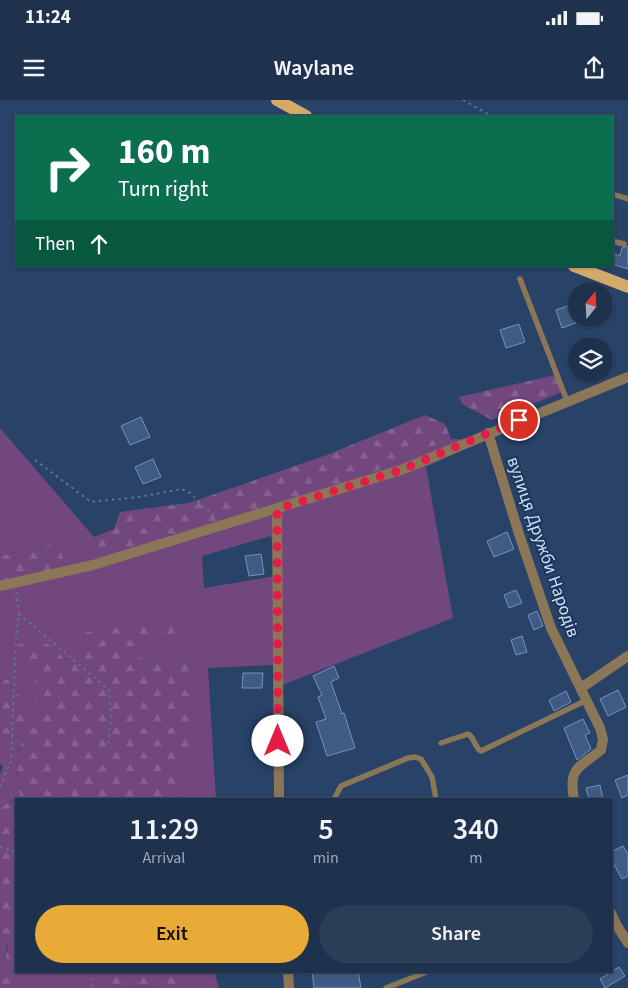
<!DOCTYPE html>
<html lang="en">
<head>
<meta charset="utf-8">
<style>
  :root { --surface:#1e324e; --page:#2b3e58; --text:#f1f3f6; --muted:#a1aab6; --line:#3c4d66; --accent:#e9aa38 }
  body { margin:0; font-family:"Source Sans 3",sans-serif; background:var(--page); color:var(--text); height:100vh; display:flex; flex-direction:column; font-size:19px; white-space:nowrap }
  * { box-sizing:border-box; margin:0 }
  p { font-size:16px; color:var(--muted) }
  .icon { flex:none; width:28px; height:28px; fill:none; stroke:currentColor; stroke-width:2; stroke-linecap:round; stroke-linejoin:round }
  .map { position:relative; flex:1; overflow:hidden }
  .panel { position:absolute; left:15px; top:698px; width:598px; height:175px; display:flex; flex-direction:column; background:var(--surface); border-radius:0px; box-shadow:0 1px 4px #0004,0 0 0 1px var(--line) }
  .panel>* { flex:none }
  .hud { position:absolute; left:15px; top:15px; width:599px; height:152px; border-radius:0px; box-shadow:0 1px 4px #0004,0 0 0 1px var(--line); background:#0b6e4f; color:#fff; overflow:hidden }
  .needle { width:32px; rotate:18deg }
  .controls { position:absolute; left:568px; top:182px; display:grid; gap:10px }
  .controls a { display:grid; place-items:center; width:45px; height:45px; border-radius:50%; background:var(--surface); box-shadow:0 1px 4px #0004,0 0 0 1px var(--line); font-size:25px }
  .pin { position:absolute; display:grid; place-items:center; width:42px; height:42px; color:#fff; margin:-21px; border:2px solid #fff; border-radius:50%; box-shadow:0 1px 5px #0007 }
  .me { position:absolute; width:55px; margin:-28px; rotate:0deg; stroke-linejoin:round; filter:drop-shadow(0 0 4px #0008) }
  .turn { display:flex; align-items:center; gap:18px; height:105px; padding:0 20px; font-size:22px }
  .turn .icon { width:65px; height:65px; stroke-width:2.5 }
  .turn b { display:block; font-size:35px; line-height:42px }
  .then { display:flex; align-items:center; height:48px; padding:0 20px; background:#0003; gap:10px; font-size:19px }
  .eta { display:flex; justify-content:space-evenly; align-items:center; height:85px; text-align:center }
  .eta b { font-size:30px; font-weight:600; line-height:35px }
  .primary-button { display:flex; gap:10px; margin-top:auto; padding:10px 20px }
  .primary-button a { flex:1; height:58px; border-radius:30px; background:var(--accent); color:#111; font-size:20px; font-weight:600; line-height:58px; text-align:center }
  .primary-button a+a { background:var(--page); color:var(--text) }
  .status { display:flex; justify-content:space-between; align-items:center; height:35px; padding:0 25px; background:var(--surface); direction:ltr }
  .status svg { height:14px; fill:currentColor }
  header { display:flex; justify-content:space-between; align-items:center; height:65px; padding:0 20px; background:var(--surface); font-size:22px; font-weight:600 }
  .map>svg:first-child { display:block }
  .grass { fill:#71477d; fill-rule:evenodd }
  .forest { fill:url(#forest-firs) }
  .building { fill:#405b83; stroke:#7491bd }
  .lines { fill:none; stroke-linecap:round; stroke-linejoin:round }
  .path { stroke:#5d7495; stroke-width:2; stroke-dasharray:2.5 4; stroke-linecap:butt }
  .service { stroke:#8b7758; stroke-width:5.5 }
  .minor { stroke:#8b7758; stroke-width:10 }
  .primary { stroke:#d3aa69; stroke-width:12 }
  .route { stroke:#e11d48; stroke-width:9; stroke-dasharray:0 16.2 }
  .labels { text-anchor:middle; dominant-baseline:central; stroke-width:4; stroke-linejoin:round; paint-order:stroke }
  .street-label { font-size:18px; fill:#cedef6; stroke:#1e375c }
</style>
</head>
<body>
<div class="status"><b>11:24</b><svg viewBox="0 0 49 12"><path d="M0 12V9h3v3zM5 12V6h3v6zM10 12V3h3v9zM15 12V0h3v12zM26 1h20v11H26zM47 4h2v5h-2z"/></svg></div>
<header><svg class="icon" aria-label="menu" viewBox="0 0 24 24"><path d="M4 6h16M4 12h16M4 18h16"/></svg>Waylane<svg class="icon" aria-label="share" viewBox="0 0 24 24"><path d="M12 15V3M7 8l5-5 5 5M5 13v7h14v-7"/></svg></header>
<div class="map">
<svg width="628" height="888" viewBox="0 0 628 888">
  <defs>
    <pattern id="forest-firs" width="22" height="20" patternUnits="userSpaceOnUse" patternTransform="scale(1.25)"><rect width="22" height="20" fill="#71477d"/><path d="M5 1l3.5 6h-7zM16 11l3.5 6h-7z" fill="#846190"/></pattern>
  </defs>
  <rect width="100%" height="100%" fill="#284268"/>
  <!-- grass -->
  <g class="grass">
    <path d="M0,328L94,437L103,465L213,434L289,409L451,339L483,340L426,367L453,518L275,588L274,565L208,568L216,699H180L186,688L177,670L183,659L192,650L188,561C166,563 146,569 133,547L175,535L70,560L63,559L32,566L42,616L33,618L8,579L0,581V490L57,443L0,456ZM271,436L275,462V476L204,488L202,456Z"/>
    <path d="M0,634L23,638C15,658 17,677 20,699L0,705V674L3,667L0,663Z"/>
    <path d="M0,832C11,842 7,856 0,867Z"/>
    <polygon points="31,871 98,871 100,881 125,887 158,886 161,888 24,888"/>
    <polygon points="179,871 214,871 219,888 179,888"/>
  </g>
  <!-- forest -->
  <g class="forest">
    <polygon points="559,274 565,291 492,320 462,304 459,297"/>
    <polygon points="425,315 445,324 451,339 289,409 213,434 102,465 94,437 114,429 120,412 189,403 324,356"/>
    <polygon points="57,443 66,464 60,477 0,490 0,456"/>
    <path d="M169,520L174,527L175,535L133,547C146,569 166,563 189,561L194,589L195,631L192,650L183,659L177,670L186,688L180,699H20C17,677 15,659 23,638L0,634V581L8,579L33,618L42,616L32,566L19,565L18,544L44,543L56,547L63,559L69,560L86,532Z"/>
    <polygon points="16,701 16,871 31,871 24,888 0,888 0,867 5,859 8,847 3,835 0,832 0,705"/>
    <polygon points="98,871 179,871 179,888 161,888 157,886 125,887 100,881"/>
  </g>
  <!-- building -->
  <g class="building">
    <polygon points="628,146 628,169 612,164 615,154 620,156 622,148"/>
    <polygon points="576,203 576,223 562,228 556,210"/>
    <polygon points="519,224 525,242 506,248 500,230"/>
    <polygon points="141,317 150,337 130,345 121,326"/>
    <polygon points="153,359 161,377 143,384 135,367"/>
    <polygon points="507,432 514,449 494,457 487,441"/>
    <polygon points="261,454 264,474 249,476 245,456"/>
    <polygon points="516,490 522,503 509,508 504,495"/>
    <polygon points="537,511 543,526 534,530 528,515"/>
    <polygon points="522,536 527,552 516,555 511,540"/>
    <polygon points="334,566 339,578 331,582 342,614 344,613 355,648 327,656 316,622 326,619 318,597 322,595 313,576"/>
    <polygon points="243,573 263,573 262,588 242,588"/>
    <polygon points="618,590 626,607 608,616 600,599"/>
    <polygon points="566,591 571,602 554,611 549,600"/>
    <polygon points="583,619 590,633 585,635 591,649 577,660 564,628"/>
    <polygon points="628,675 628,695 622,698 615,680"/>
    <polygon points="600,685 603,699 589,699 586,688"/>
    <polygon points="623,746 628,754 628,776 622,779 611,759 611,752"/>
    <polygon points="619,867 625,876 605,888 600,879"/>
    <polygon points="312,871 358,871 361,888 314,888"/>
  </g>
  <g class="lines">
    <!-- path -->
    <g class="path">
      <polyline points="463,0 491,16"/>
      <polyline points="35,360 91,402 139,397 182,389 190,393 215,417"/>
      <polyline points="19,514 109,590 111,614 108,646"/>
      <polyline points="0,687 11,661 16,537 19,514 16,492"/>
      <polyline points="0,747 16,752"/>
      <polyline points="91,871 92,888"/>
    </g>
    <!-- service -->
    <g class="service">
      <polyline points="612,94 628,99"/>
      <polyline points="612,141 624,144"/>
      <polyline points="520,179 567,301"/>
      <path d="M441,643L468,634C475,638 474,647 481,651L587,600"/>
      <polyline points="334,699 341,686 408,658 415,657 421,659 432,677 436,699"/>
      <polyline points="386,888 429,871"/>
    </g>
    <!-- minor -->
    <g class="minor">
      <path d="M488,333L519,434L551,528L600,628L603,639L601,650C579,668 568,667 574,699"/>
      <polyline points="277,409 279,699"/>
      <polyline points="0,486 93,465 401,370 628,277"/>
      <polyline points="581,588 628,556"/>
      <polyline points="611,813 617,826 628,843"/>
      <polyline points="288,871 289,888"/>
    </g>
    <!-- primary -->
    <g class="primary">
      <polyline points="277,0 306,16"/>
      <polyline points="574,166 628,187"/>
    </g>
  </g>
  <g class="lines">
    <!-- route -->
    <polyline class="route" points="278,641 277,409 401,370 519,320"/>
  </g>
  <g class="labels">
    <!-- street labels -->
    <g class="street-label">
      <text transform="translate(543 447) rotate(71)">вулиця Дружби Народів</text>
    </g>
  </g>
</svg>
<div class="controls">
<a><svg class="needle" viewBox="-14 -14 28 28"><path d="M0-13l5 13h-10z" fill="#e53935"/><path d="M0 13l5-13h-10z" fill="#a1aab6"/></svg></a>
<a><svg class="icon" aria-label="layers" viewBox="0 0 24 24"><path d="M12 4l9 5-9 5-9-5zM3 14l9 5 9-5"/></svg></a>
</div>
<div class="pin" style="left:519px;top:320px;background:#d93025"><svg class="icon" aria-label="arrive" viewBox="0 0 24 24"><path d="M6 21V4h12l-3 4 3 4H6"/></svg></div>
<svg class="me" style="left:278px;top:641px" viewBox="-20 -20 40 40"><circle r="19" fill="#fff"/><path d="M0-13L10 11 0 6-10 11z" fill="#e11d48"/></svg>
<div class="hud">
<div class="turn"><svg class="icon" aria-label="right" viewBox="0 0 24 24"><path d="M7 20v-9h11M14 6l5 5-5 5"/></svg><div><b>160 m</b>Turn right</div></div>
<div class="then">Then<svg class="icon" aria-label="ahead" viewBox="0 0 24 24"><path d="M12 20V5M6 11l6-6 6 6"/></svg></div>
</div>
<section class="panel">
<div class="eta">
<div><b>11:29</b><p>Arrival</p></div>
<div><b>5</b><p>min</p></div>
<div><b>340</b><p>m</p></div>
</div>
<div class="primary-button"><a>Exit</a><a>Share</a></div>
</section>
</div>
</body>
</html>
